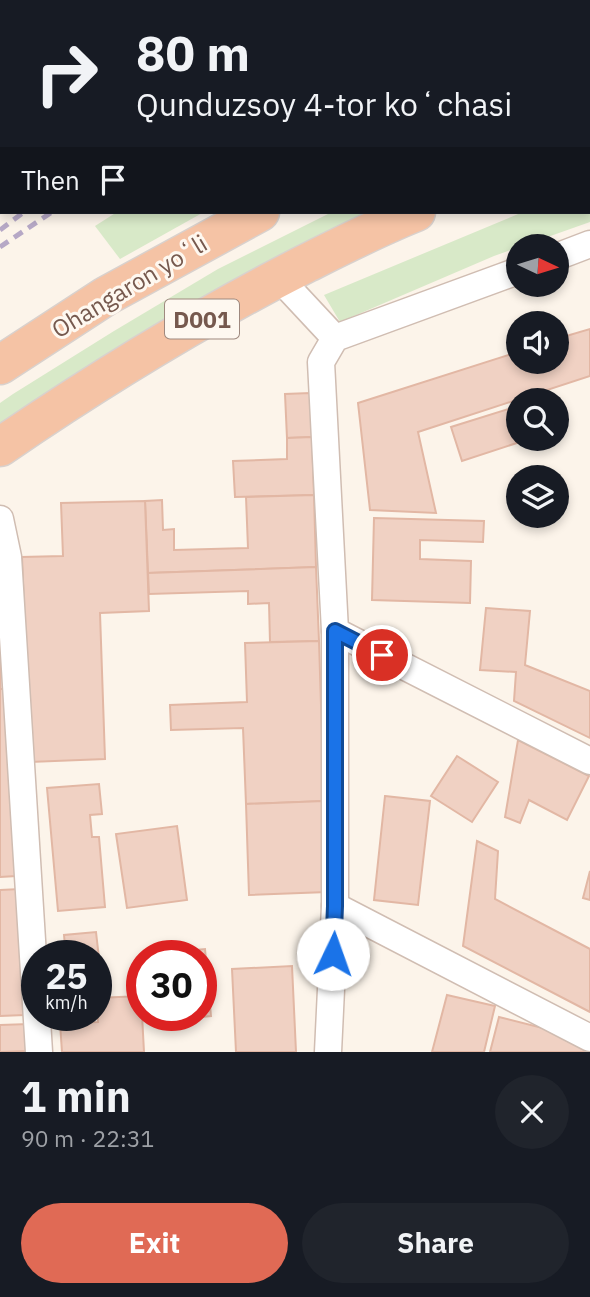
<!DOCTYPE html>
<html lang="en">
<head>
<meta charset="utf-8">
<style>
  :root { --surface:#171b24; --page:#20242c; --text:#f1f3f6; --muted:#9ea1a6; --accent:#e06a55 }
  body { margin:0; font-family:"IBM Plex Sans",sans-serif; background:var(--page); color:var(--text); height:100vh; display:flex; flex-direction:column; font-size:26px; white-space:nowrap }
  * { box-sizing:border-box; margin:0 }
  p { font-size:23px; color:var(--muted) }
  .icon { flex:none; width:38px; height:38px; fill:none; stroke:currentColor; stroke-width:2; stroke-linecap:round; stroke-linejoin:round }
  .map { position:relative; height:1052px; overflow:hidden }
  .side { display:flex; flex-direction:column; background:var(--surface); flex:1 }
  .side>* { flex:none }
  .banner { position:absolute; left:0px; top:0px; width:592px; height:214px; box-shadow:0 4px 10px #0003; background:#171b24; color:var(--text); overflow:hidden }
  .needle { width:46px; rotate:94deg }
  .tools { position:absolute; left:506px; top:234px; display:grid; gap:14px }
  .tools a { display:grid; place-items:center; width:63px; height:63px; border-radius:50%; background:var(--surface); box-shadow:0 4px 10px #0003; font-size:35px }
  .speed { position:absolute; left:21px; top:940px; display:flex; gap:14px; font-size:35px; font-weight:700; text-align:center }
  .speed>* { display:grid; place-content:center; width:91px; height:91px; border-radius:50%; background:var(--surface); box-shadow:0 4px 10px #0003; line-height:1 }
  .speed small { font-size:18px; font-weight:400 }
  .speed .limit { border:10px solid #d22; background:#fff; color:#111 }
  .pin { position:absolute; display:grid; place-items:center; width:60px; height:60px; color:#fff; margin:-30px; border:4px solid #fff; border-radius:50%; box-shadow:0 2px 7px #0007 }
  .me { position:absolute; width:77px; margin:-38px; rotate:3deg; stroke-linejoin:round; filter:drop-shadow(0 0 5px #0008) }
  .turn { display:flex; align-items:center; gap:24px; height:147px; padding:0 21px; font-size:32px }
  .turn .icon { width:91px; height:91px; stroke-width:2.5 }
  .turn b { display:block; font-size:49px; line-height:60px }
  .then { display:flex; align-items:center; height:66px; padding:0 21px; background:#0003; gap:14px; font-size:26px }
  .round { display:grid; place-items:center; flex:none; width:74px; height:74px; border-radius:37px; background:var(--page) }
  .summary { display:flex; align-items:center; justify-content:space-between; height:119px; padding:0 21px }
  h1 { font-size:42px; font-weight:700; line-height:52px }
  .cta { display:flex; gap:14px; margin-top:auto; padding:14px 21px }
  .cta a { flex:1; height:80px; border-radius:42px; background:var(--accent); color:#fff; font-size:28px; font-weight:700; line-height:80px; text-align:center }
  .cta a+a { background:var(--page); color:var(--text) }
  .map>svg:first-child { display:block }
  .green { fill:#d8e9c8 }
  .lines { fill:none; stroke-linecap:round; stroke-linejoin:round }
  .stream { stroke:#a5d2d7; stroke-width:8 }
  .building { fill:#f0d1c3; stroke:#e2b7a4; stroke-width:2 }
  .minor-casing { stroke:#d0bdb2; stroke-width:29 }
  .trunk-casing { stroke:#d9d1cd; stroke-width:41 }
  .minor { stroke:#fff; stroke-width:26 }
  .trunk { stroke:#f5c3a5; stroke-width:38 }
  .rail { stroke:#b6a8c6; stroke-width:5; stroke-dasharray:10 7; stroke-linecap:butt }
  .route-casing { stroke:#114b97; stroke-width:18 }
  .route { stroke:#1a73e8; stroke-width:12 }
  .labels { text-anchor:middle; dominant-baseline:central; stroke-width:6; stroke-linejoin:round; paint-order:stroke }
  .shield { fill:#fef8f0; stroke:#9f897f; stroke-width:2 }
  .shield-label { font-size:23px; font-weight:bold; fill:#76594e }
  .street-label { font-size:24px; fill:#76594e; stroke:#fef8f0 }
</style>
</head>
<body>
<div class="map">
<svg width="590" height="1052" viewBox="0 0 590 1052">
  <rect width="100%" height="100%" fill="#fcf4ea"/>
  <!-- green -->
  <g class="green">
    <polygon points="590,188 590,222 494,256 340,322 324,295 523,212 590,212"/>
    <polygon points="117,212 204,212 120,259 95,226"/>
    <polygon points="332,212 375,212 0,424 0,403 13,394 114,331 218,269"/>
  </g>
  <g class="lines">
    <!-- stream -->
    <polyline class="stream" points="0,210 2,209"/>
  </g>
  <!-- building -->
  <g class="building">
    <polygon points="590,329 590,376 418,432 436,513 370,510 358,403 518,352 518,362 556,362 556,339"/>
    <polygon points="310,393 312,437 287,438 285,394"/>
    <polygon points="518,406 518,439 529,439 462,461 451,427"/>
    <polygon points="312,437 314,495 235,497 233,461 287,459 287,438"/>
    <polygon points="314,495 316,567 148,573 145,501 162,500 163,530 174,529 174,550 248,548 246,497"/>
    <polygon points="145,501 149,611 100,613 105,759 30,762 22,557 63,556 61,503"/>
    <polygon points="374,518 484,521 483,542 420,540 420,559 471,561 470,603 372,600"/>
    <polygon points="316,567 319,641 270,642 269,603 248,604 248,591 149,594 148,573"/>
    <polygon points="486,608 530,611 525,665 590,691 590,738 514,701 516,672 480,670"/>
    <polygon points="0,609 5,689 0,689"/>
    <polygon points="319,641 324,801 246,804 243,728 171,730 170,705 247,702 245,643"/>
    <polygon points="0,689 5,689 16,876 0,877"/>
    <polygon points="518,740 589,776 567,820 529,800 520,823 505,817"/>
    <polygon points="457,756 498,782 472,822 431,796"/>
    <polygon points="99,784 102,814 90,815 92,837 99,837 105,907 58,911 47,788"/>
    <polygon points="385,796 430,801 418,905 374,900"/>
    <polygon points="324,801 327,892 249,895 246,804"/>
    <polygon points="177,826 187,900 127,908 116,834"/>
    <polygon points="477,841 498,851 495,899 590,949 590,1012 463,946"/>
    <polygon points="590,871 590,900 583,898"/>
    <polygon points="20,889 24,1015 0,1016 0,890"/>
    <polygon points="96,932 100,967 96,968 96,956 66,956 64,935"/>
    <polygon points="205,949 211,1016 159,1021 158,1015 201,1015 201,956 152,954"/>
    <polygon points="292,966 296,1052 236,1052 232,969"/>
    <polygon points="447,995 495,1006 484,1052 432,1052"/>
    <polygon points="141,996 144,1052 62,1052 60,1023 98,1022 97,998"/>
    <polygon points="499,1017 590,1040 588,1052 490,1052"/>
    <polygon points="29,1024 30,1051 0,1052 0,1025"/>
  </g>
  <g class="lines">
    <!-- minor casing -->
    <g class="minor-casing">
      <g id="minor">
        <polyline points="257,2 262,0"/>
        <polyline points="0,6 2,7"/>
        <polyline points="556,257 590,244"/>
        <polyline points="279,278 335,338"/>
        <polyline points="0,519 8,557 39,1052"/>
        <polyline points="335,631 590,761"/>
        <polyline points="335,906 590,1038"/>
        <polyline points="328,1052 335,906 335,631 321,362 335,338 518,271"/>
      </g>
    </g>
    <!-- trunk casing -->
    <g class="trunk-casing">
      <g id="trunk">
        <polyline points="0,365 106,296 260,212"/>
        <path d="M0,447C98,380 199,318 305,264C341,246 378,227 416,212"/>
      </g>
    </g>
    <!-- minor -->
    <use href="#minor" class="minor"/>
    <!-- trunk -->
    <use href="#trunk" class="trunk"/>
    <!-- rail -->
    <g class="rail">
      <polyline points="402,2 406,0"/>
      <polyline points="432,2 437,0"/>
      <polyline points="0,230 24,212"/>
      <polyline points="0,247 52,212"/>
    </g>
  </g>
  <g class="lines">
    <!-- route casing -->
    <g class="route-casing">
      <polyline id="route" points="333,954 335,906 335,631 382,655"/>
    </g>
    <!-- route -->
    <use href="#route" class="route"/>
  </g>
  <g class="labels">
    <!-- shield labels -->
    <rect class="shield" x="165" y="299.5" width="74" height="39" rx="5"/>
    <g class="shield-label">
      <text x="202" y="319">D001</text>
    </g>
    <!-- street labels -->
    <g class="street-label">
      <text transform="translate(129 286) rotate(-31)">Ohangaron yoʻli</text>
    </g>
  </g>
</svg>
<div class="tools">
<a><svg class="needle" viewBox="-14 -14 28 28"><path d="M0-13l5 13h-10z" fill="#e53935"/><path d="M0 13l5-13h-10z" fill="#9ea1a6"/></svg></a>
<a><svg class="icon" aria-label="sound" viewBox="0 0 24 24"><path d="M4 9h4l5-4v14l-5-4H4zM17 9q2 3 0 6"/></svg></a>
<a><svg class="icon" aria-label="search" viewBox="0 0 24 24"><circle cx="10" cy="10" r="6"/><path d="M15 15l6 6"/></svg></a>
<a><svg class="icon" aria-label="layers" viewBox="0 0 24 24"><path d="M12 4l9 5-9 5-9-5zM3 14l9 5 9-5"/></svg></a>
</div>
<div class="speed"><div>25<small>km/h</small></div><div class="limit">30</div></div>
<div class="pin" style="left:382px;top:655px;background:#d93025"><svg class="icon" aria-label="arrive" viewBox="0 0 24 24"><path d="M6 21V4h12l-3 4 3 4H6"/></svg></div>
<svg class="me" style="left:333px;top:954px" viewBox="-20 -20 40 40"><circle r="19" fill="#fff"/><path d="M0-13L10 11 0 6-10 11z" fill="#1a73e8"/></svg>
<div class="banner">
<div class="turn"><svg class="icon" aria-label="right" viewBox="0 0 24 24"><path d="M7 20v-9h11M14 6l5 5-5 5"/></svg><div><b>80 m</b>Qunduzsoy 4-tor koʻchasi</div></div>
<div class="then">Then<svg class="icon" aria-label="arrive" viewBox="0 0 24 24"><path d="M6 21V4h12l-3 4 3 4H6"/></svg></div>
</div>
</div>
<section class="side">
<div class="summary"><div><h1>1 min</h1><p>90 m · 22:31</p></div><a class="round"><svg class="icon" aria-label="close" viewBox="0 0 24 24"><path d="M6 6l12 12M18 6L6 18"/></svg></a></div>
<div class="cta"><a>Exit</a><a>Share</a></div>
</section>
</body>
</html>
